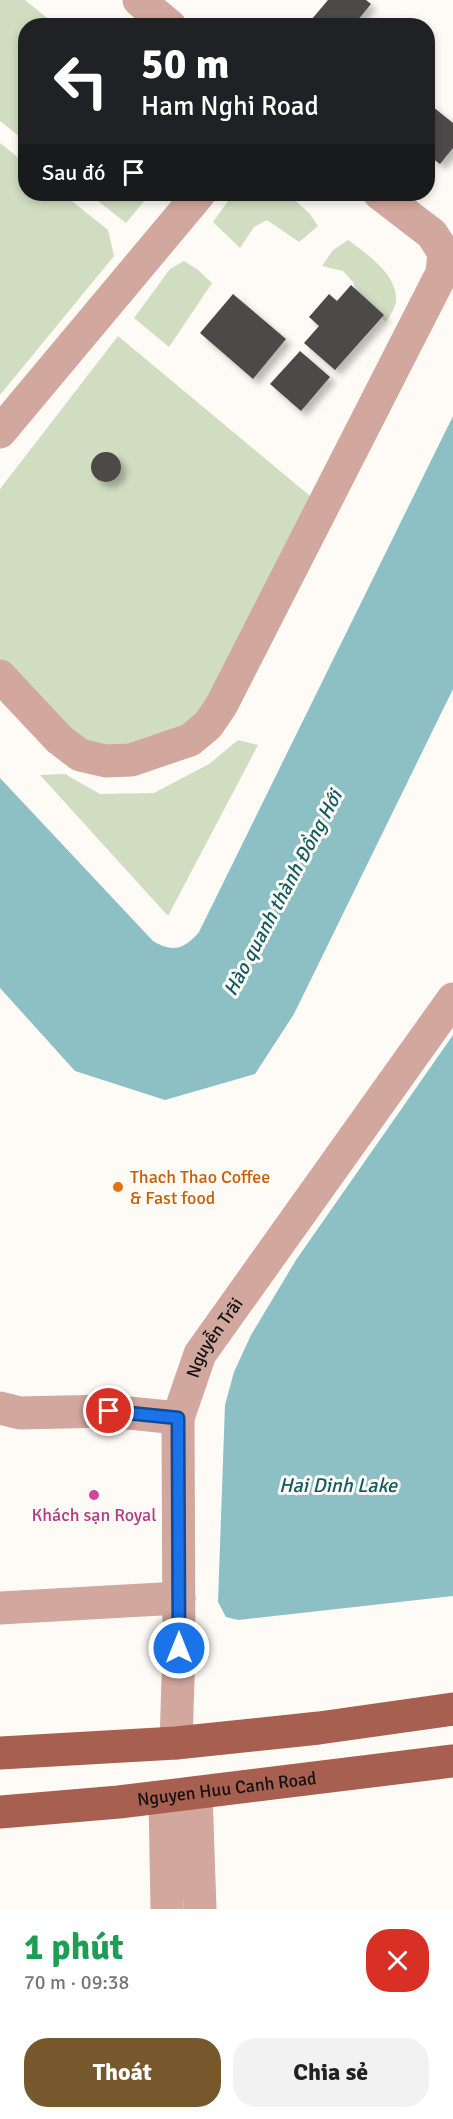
<!DOCTYPE html>
<html lang="vi">
<head>
<meta charset="utf-8">
<style>
  :root { --surface:#fff; --page:#f2f2f2; --text:#222; --muted:#767676; --accent:#76582c }
  body { margin:0; font-family:Signika,sans-serif; background:var(--page); color:var(--text); height:100vh; display:flex; flex-direction:column; font-size:22px; white-space:nowrap }
  * { box-sizing:border-box; margin:0 }
  p { font-size:20px; color:var(--muted) }
  .icon { flex:none; width:33px; height:33px; fill:none; stroke:currentColor; stroke-width:2; stroke-linecap:round; stroke-linejoin:round }
  .map { position:relative; height:1909px; overflow:hidden }
  .drawer { display:flex; flex-direction:column; background:var(--surface); flex:1 }
  .drawer>* { flex:none }
  .guide { position:absolute; left:18px; top:18px; width:417px; height:183px; border-radius:24px; box-shadow:0 3px 9px #0003; background:#202124; color:#fff; overflow:hidden }
  .pin { position:absolute; display:grid; place-items:center; width:51px; height:51px; color:#fff; margin:-26px; border:3px solid #fff; border-radius:50%; box-shadow:0 2px 6px #0007 }
  .me { position:absolute; width:66px; margin:-33px; rotate:0deg; stroke-linejoin:round; filter:drop-shadow(0 0 4px #0008) }
  .turn { display:flex; align-items:center; gap:21px; height:126px; padding:0 24px; font-size:27px }
  .turn .icon { width:78px; height:78px; stroke-width:2.5 }
  .turn b { display:block; font-size:42px; line-height:51px }
  .then { display:flex; align-items:center; height:57px; padding:0 24px; background:#0003; gap:12px; font-size:22px }
  .round { display:grid; place-items:center; flex:none; width:63px; height:63px; border-radius:24px; background:var(--page) }
  .headline { display:flex; align-items:center; justify-content:space-between; height:102px; padding:0 24px }
  h1 { font-size:36px; font-weight:700; line-height:45px; color:#1e9e55 }
  .action { display:flex; gap:12px; margin-top:auto; padding:12px 24px }
  .action a { flex:1; height:69px; border-radius:24px; background:var(--accent); color:#fff; font-size:24px; font-weight:700; line-height:69px; text-align:center }
  .action a+a { background:var(--page); color:var(--text) }
  .map>svg:first-child { display:block }
  .green { fill:#d1ddc1 }
  .water { fill:#8cc0c4 }
  .building { fill:#4e4948; filter:url(#shadow) }
  .lines { fill:none; stroke-linecap:round; stroke-linejoin:round }
  .minor { stroke:#d1a79e; stroke-width:33 }
  .major { stroke:#a75f50; stroke-width:33 }
  .route-casing { stroke:#114b97; stroke-width:15 }
  .route { stroke:#1a73e8; stroke-width:10 }
  .food-dot { fill:#e8710a; stroke:#fefbf6; stroke-width:2 }
  .hotel-dot { fill:#d1479c; stroke:#fefbf6; stroke-width:2 }
  .labels { text-anchor:middle; dominant-baseline:central; stroke-width:6; stroke-linejoin:round; paint-order:stroke }
  .food-label { font-size:18px; fill:#c56008; stroke:#fefbf6; text-anchor:start }
  .street-label { font-size:18px; fill:#12110f; stroke:#fefbf6 }
  .hotel-label { font-size:18px; fill:#b23c85; stroke:#fefbf6 }
  .water-label { font-size:20px; font-style:italic; fill:#125b60; stroke:#fefbf6 }
</style>
</head>
<body>
<div class="map">
<svg width="453" height="1909" viewBox="0 0 453 1909">
  <defs>
    <filter id="shadow"><feDropShadow dx="5.5" dy="5.5" stdDeviation="3" flood-color="#0004"/></filter>
  </defs>
  <rect width="100%" height="100%" fill="#fefbf6"/>
  <!-- green -->
  <g class="green">
    <polygon points="0,0 25,0 56,25 26,26 25,141 0,121"/>
    <polygon points="0,143 25,163 26,194 63,194 108,230 114,256 0,395"/>
    <polygon points="89,194 150,194 126,223"/>
    <polygon points="233,194 288,194 310,214 318,226 299,242 267,220 254,227 240,248 213,222"/>
    <path d="M348,240C367,254 398,275 396,301C395,308 390,316 386,322L358,297L353,282L343,271L322,266L333,250Z"/>
    <polygon points="184,261 198,270 212,283 169,347 134,318 170,269"/>
    <polygon points="118,336 310,496 250,632 198,713 176,735 154,745 91,750 0,667 0,489"/>
    <polygon points="238,740 258,745 168,916 40,775 65,774 100,794 154,793 209,764"/>
  </g>
  <!-- water -->
  <g class="water">
    <path d="M453,416V689L294,1014L255,1074L165,1100L75,1071L0,988V778L153,941C173,953 185,949 199,932Z"/>
    <polygon points="453,1035 453,1596 238,1620 226,1617 218,1602 225,1405 234,1372 251,1335 296,1260"/>
  </g>
  <!-- building -->
  <g class="building">
    <polygon points="328,0 366,0 371,4 353,26 306,26"/>
    <polygon points="428,103 453,123 453,148 440,164 428,155"/>
    <polygon points="351,285 384,315 335,370 304,343 319,326 309,317 329,294 337,301"/>
    <polygon points="233,294 286,339 253,379 200,333"/>
    <polygon points="300,351 330,377 301,411 270,384"/>
    <circle cx="106" cy="467" r="15"/>
  </g>
  <g class="lines">
    <!-- minor -->
    <g class="minor">
      <polyline points="139,0 170,26"/>
      <polyline points="0,432 199,194"/>
      <polyline points="0,676 59,739 80,755 106,761 131,760 190,740 208,725 221,706 442,273 444,253 432,234 380,194"/>
      <polyline points="0,1408 20,1413 109,1411 178,1418"/>
      <polyline points="0,1608 179,1598"/>
      <path id="s1" d="M176,1743L179,1648L178,1418L200,1354L453,999"/>
      <polyline points="196,1793 200,1909"/>
      <polyline points="165,1797 167,1909"/>
    </g>
    <!-- major -->
    <g class="major">
      <polyline points="0,1753 176,1743 319,1728 453,1709"/>
      <path id="s2" d="M0,1812L119,1802L453,1761"/>
    </g>
  </g>
  <g class="lines">
    <!-- route casing -->
    <g class="route-casing">
      <polyline id="route" points="109,1411 178,1418 179,1648"/>
    </g>
    <!-- route -->
    <use href="#route" class="route"/>
  </g>
  <!-- markers -->
  <circle class="food-dot" cx="118" cy="1187" r="6"/>
  <circle class="hotel-dot" cx="94" cy="1495" r="6"/>
  <g class="labels">
    <!-- food labels -->
    <g class="food-label">
      <text x="130" y="1177">Thach Thao Coffee<tspan x="130" dy="21">&amp; Fast food</tspan></text>
    </g>
    <!-- street labels -->
    <g class="street-label">
      <text stroke="none"><textPath href="#s1" startOffset="414">Nguyễn Trãi</textPath></text>
      <text stroke="none"><textPath href="#s2" startOffset="228">Nguyen Huu Canh Road</textPath></text>
    </g>
    <!-- hotel labels -->
    <g class="hotel-label">
      <text x="94" y="1515">Khách sạn Royal</text>
    </g>
    <!-- water labels -->
    <g class="water-label">
      <text transform="translate(283 893) rotate(-62)">Hào quanh thành Đồng Hới</text>
      <text x="338" y="1485">Hai Dinh Lake</text>
    </g>
  </g>
</svg>
<div class="pin" style="left:109px;top:1411px;background:#d93025"><svg class="icon" aria-label="arrive" viewBox="0 0 24 24"><path d="M6 21V4h12l-3 4 3 4H6"/></svg></div>
<svg class="me" style="left:179px;top:1648px" viewBox="-20 -20 40 40"><circle r="17" fill="#1a73e8" stroke="#fff" stroke-width="3"/><path d="M0-11L8 9 0 5-8 9z" fill="#fff"/></svg>
<div class="guide">
<div class="turn"><svg class="icon" aria-label="left" viewBox="0 0 24 24"><path d="M17 20v-9H6M10 6l-5 5 5 5"/></svg><div><b>50 m</b>Ham Nghi Road</div></div>
<div class="then">Sau đó<svg class="icon" aria-label="arrive" viewBox="0 0 24 24"><path d="M6 21V4h12l-3 4 3 4H6"/></svg></div>
</div>
</div>
<section class="drawer">
<div class="headline"><div><h1>1 phút</h1><p>70 m · 09:38</p></div><a class="round" style="background:#d93025;color:#fff"><svg class="icon" aria-label="close" viewBox="0 0 24 24"><path d="M6 6l12 12M18 6L6 18"/></svg></a></div>
<div class="action"><a>Thoát</a><a>Chia sẻ</a></div>
</section>
</body>
</html>
